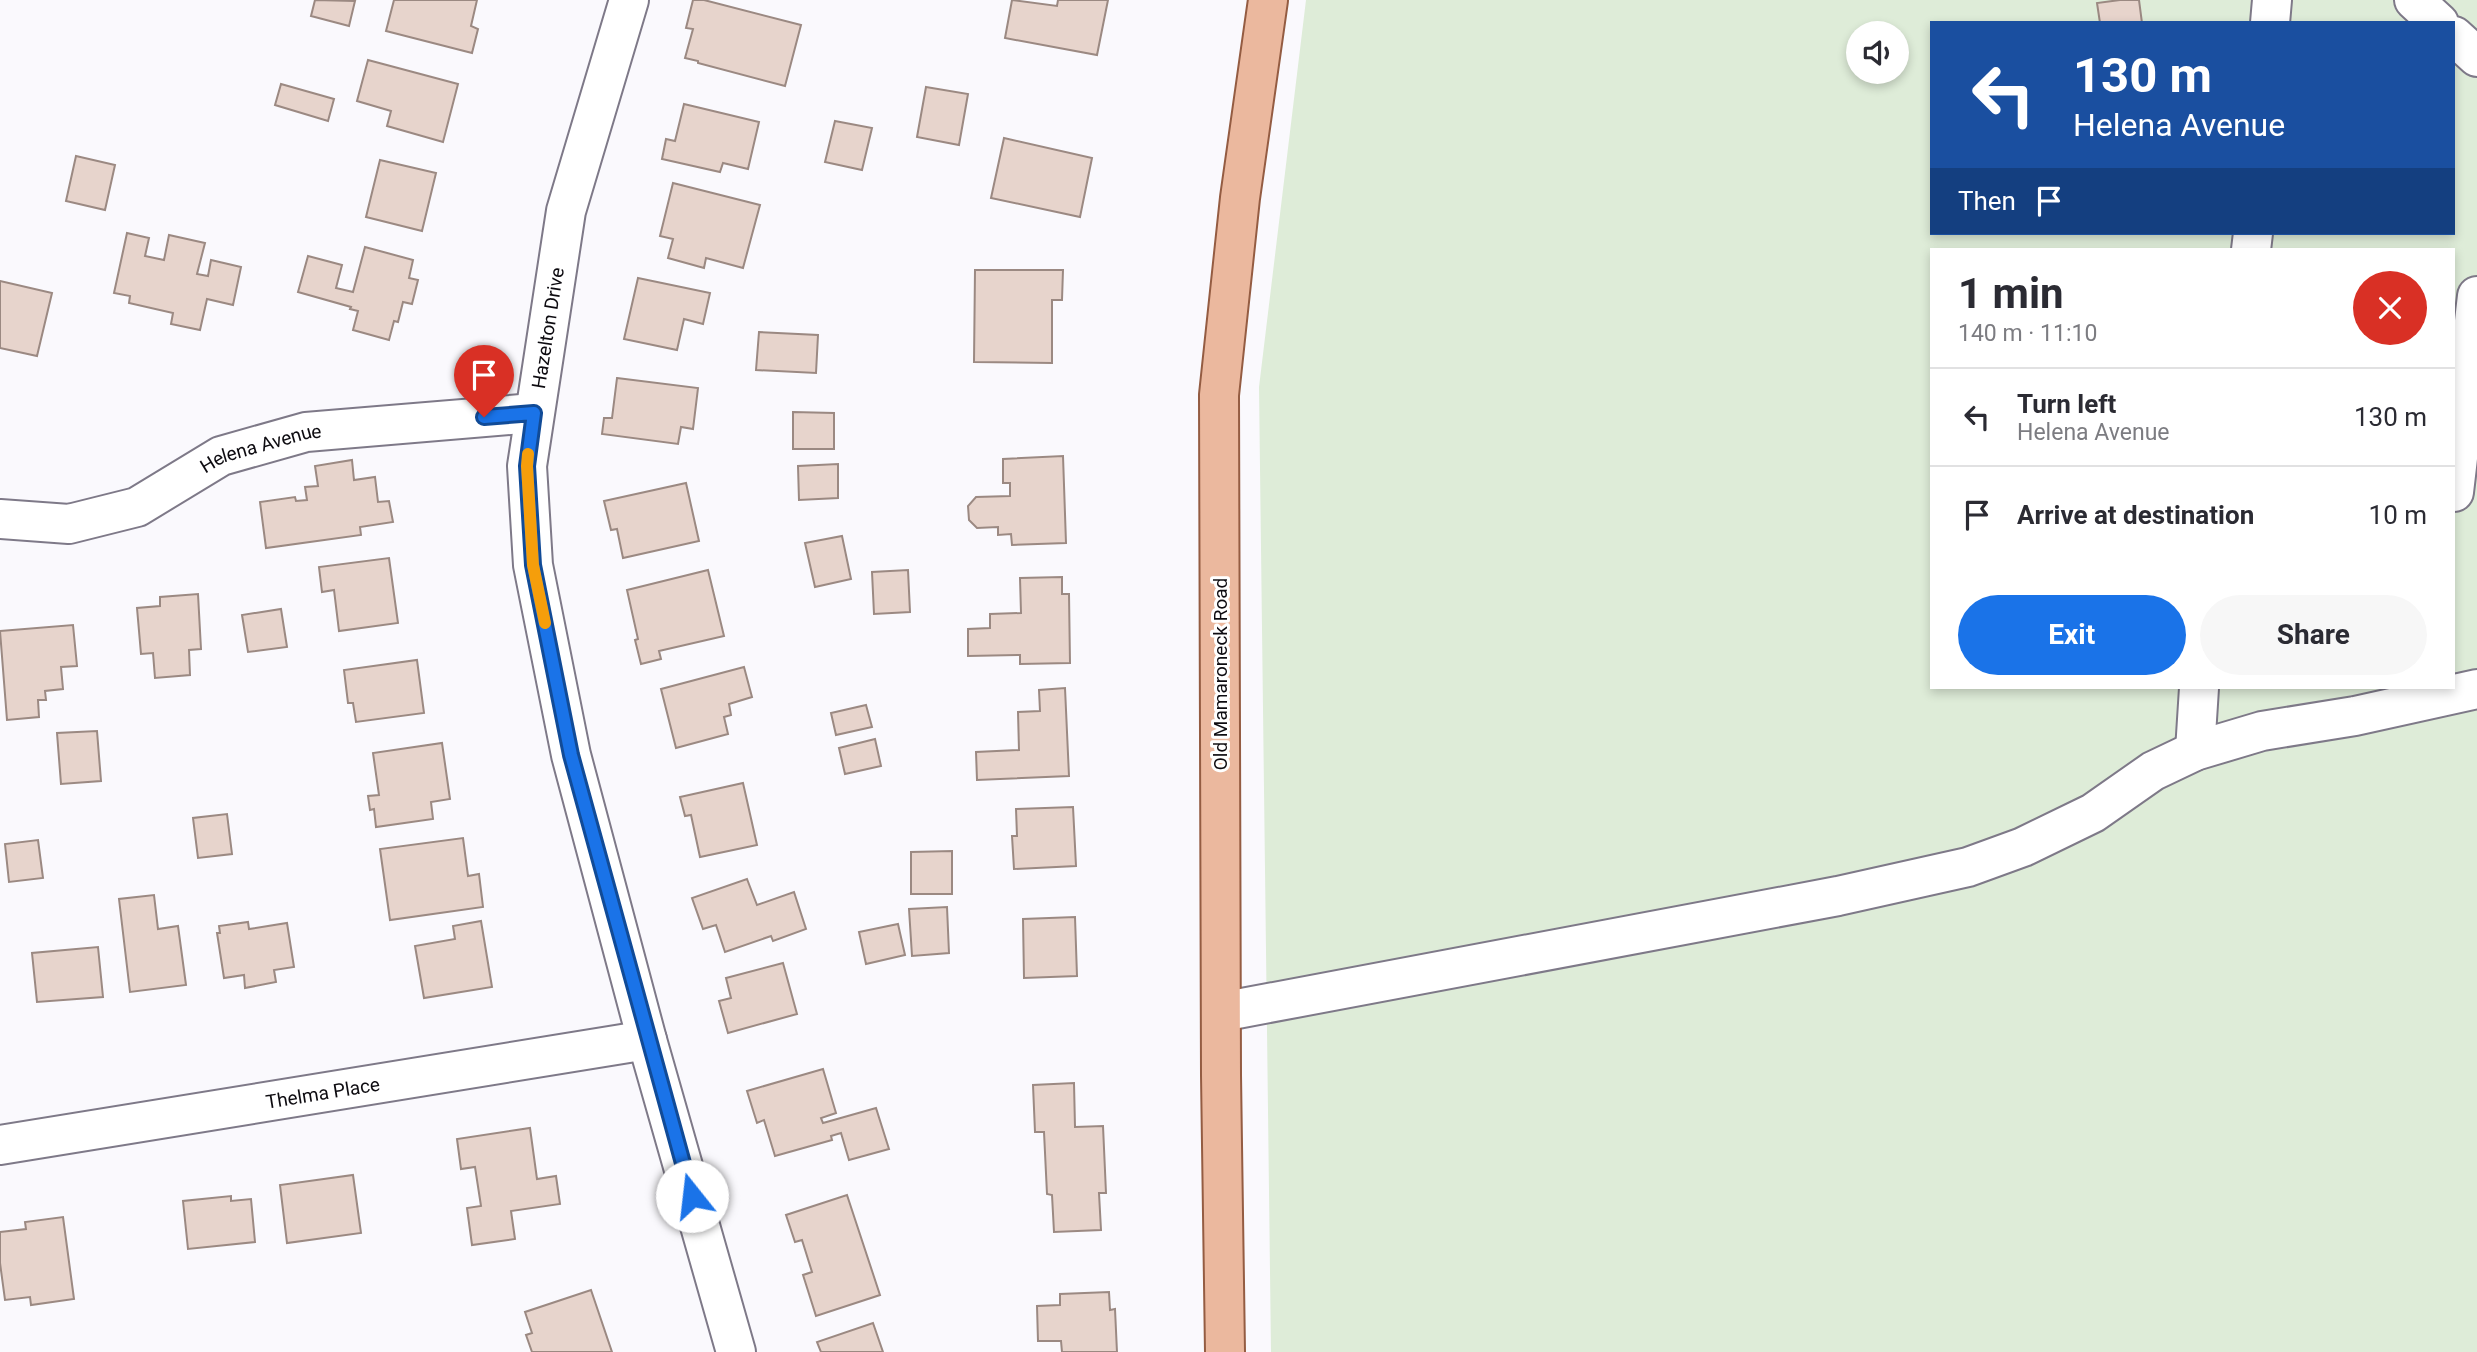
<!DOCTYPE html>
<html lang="en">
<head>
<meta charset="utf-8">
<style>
  :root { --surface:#fff; --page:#f7f7f7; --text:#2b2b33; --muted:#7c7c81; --line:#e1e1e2; --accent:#1a73e8 }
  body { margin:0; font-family:Roboto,sans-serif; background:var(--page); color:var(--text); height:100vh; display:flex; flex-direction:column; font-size:26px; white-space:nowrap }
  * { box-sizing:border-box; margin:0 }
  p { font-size:23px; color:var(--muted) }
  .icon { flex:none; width:38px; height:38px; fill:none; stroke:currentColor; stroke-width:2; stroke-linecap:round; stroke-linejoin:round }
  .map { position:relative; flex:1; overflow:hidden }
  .sheet { position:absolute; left:1930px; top:248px; width:525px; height:441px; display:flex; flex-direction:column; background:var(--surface); border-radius:0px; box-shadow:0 4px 10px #0003 }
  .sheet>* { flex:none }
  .guide { position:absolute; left:1930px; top:21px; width:525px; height:214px; border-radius:0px; box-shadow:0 4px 10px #0003; background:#1a4fa0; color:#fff; overflow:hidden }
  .fabs { position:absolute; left:1846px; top:21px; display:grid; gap:14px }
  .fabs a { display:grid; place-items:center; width:63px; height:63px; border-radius:50%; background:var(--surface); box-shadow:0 4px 10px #0003; font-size:35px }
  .pin { position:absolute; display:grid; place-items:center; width:60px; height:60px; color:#fff; margin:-72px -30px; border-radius:50% 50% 50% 0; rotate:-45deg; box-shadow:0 0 7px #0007 }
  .pin .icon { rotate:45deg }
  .me { position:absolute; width:77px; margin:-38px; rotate:344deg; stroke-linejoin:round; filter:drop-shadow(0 0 5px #0008) }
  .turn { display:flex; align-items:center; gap:24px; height:147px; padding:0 28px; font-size:32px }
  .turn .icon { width:91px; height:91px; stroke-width:2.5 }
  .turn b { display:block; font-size:49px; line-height:60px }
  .then { display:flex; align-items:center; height:66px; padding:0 28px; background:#0003; gap:14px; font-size:26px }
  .round { display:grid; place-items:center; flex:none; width:74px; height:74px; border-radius:37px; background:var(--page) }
  .overview { display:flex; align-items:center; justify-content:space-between; height:119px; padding:0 28px }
  h1 { font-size:42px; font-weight:700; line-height:52px }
  .action { display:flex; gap:14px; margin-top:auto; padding:14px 28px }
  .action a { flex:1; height:80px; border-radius:42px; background:var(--accent); color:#fff; font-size:28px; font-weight:700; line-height:80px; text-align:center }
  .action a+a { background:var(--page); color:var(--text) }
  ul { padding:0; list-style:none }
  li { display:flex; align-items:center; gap:21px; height:98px; padding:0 28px; border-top:2px solid var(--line) }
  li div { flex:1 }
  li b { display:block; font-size:26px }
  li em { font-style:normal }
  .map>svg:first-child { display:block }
  .green { fill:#deecd8; fill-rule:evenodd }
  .building { fill:#e7d4cc; stroke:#9b8982; stroke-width:2 }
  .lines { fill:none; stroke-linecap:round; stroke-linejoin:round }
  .minor-casing { stroke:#7e7988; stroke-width:42 }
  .major-casing { stroke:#945c42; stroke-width:42 }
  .minor { stroke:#fff; stroke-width:38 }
  .major { stroke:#ebb89e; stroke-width:38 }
  .route-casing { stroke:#114b97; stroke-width:18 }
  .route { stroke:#1a73e8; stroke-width:12 }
  .slow { stroke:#f59e0b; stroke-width:12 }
  .labels { text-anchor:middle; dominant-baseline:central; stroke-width:6; stroke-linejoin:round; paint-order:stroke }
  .street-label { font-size:19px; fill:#0d0b10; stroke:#fff }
</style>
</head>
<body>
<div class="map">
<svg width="2477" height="1352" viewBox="0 0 2477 1352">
  <rect width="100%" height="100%" fill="#faf9fd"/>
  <!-- green -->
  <path class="green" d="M1306,0H2477V1352H1271L1259,387ZM1932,23H2454V233H1932ZM1858,33H1897V72H1858ZM1932,250H2454V688H1932Z"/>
  <!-- building -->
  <g class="building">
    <polygon points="315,0 355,1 349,26 311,16"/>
    <polygon points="394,0 477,0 471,26 478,29 472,53 386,31"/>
    <polygon points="693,0 704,0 801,25 785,86 698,63 698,61 685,58 693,29 686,28"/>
    <polygon points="1012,0 1057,6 1058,0 1108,0 1097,55 1005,38"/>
    <polygon points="2120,0 2139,0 2142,23 2100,23 2097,3"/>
    <polygon points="368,60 458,84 443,142 387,126 391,111 357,101"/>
    <polygon points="281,84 334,99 328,121 275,105"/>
    <polygon points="926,87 968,94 959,145 917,137"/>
    <polygon points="684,104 759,122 748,169 723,163 720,172 662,159 666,139 675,141"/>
    <polygon points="835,121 872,128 862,170 825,162"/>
    <polygon points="1004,138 1092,158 1080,217 991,198"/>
    <polygon points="76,156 115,165 105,210 66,201"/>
    <polygon points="380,160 436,173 422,231 366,217"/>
    <polygon points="673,183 760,205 743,268 706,258 704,268 668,258 673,239 660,236"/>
    <polygon points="127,233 149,238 145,256 164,260 169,235 205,243 197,274 208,276 211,260 241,267 233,305 207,299 200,330 171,324 173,313 129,303 130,296 114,293"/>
    <polygon points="365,247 413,260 409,278 418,280 412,304 403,302 398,322 394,321 389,340 353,330 358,311 350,309 351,307 298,292 308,256 342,265 336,288 353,292"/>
    <polygon points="975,270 1063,270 1062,300 1052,300 1052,363 974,362"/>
    <polygon points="638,278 710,293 703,324 684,319 677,350 624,339"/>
    <polygon points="0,281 52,293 37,356 0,348"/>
    <polygon points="759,332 818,335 816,373 756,370"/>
    <polygon points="617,378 698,388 693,429 681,427 678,444 602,434 604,418 612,418"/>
    <polygon points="793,412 834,413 834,449 793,449"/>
    <polygon points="1063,456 1066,543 1012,545 1011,534 998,535 998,527 977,528 969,520 968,506 976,497 1010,496 1010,483 1003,483 1003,459"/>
    <polygon points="352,460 354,480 375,477 378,502 389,501 393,522 360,527 361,535 266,548 260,502 295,497 296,501 307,500 305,487 318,486 315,466"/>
    <polygon points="838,464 838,498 799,500 798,466"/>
    <polygon points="686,483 699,541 623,558 617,529 611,530 604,501"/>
    <polygon points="842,536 851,579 815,587 805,543"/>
    <polygon points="389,558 398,623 339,631 334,590 322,592 319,567"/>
    <polygon points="708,570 724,636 659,651 661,659 641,664 635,640 638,639 627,590"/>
    <polygon points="908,570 910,612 874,614 872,572"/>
    <polygon points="1062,577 1062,594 1069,594 1070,663 1020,664 1020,655 968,656 968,629 990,628 990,614 1021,613 1020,578"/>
    <polygon points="198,594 201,649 189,650 190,675 155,678 153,653 141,654 137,608 160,606 160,597"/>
    <polygon points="281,609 287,647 248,652 242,615"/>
    <polygon points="73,625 77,666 61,667 63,689 45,691 46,700 38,700 39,717 7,720 0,631"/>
    <polygon points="417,660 424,713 356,722 353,703 348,703 344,670"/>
    <polygon points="744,667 752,697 729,704 731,715 724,717 728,734 676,748 661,689"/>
    <polygon points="1065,688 1069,776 977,780 976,752 1019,750 1018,712 1040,711 1039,690"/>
    <polygon points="866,705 872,727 836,735 831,713"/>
    <polygon points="97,731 101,781 61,784 57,733"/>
    <polygon points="875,739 881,766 845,774 839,748"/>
    <polygon points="442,743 450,799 431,802 433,819 376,827 374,809 370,810 368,796 379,795 373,753"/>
    <polygon points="743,783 757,845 700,857 691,815 685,816 680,797"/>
    <polygon points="1073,807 1076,866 1014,869 1012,836 1017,836 1016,809"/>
    <polygon points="227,814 232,854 198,858 193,818"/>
    <polygon points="463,838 468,876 479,874 483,907 390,920 380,849"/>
    <polygon points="38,840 43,878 9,882 5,844"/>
    <polygon points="952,851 952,894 911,894 911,852"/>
    <polygon points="747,879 757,905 794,892 806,929 773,941 771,936 725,952 716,925 703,929 692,898"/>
    <polygon points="154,895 158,929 178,926 186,985 130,992 119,899"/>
    <polygon points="947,907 949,953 912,956 909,909"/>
    <polygon points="1075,917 1077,976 1024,978 1023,919"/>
    <polygon points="481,921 492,987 424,998 415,946 455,939 453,926"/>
    <polygon points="248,922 249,929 287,923 294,967 274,970 276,982 245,988 244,975 224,978 217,933 220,933 219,926"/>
    <polygon points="898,924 905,955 866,964 859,932"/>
    <polygon points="98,947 103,997 37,1002 32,953"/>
    <polygon points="783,963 797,1014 728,1033 719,1001 731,998 726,978"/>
    <polygon points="823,1069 836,1113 821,1118 823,1123 876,1108 889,1149 849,1160 841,1133 831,1136 832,1140 775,1156 764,1120 757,1123 747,1091"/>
    <polygon points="1074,1083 1075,1127 1103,1126 1106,1193 1099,1193 1101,1230 1054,1232 1052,1195 1047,1194 1044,1132 1035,1132 1033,1085"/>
    <polygon points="530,1128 537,1179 556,1176 560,1204 511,1211 515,1239 472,1245 467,1208 481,1206 475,1167 461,1169 457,1139"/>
    <polygon points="353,1175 361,1233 287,1243 280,1185"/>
    <polygon points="847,1195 880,1295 816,1316 803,1275 812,1272 802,1240 795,1242 786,1215"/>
    <polygon points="231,1196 231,1201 251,1199 255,1242 188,1249 183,1201"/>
    <polygon points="63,1217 74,1299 31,1305 30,1297 5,1300 0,1263 0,1232 26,1229 25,1222"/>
    <polygon points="591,1290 612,1352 532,1352 526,1335 532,1333 525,1312"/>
    <polygon points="1109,1292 1110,1310 1115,1309 1117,1352 1062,1352 1061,1341 1038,1341 1037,1306 1060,1305 1060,1294"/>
    <polygon points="873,1323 883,1352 821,1352 817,1342"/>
  </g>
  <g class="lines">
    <!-- minor casing -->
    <g class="minor-casing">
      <g id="minor">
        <polyline points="629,0 566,211 527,466 533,565 571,755 647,1040 736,1352"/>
        <polyline points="2414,0 2439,23"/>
        <polyline points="2270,23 2272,0"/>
        <polyline points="2454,36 2477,57"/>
        <polyline points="2251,250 2253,233"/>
        <polyline points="2454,492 2477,296"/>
        <path id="s1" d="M0,519L69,524L137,507L221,456L306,432L534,413"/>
        <polyline points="2195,751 2199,688"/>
        <polyline points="1221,1012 1838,896 1968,867 2023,847 2093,813 2153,771 2195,751 2262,731 2355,716 2477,689"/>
        <path id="s2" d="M0,1145L647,1040"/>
      </g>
    </g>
    <!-- major casing -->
    <g class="major-casing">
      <polyline id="major" points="1225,1352 1221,1075 1219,395 1240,198 1268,0"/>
    </g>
    <!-- minor -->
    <use href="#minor" class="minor"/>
    <!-- major -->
    <use href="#major" class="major"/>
  </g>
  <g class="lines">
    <!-- route casing -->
    <g class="route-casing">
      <polyline id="route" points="484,417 534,413 527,466 533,565 571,755 692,1196"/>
    </g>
    <!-- route -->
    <use href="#route" class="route"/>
    <!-- slow -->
    <polyline class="slow" points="528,454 527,466 533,565 545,623"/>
  </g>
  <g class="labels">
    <!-- street labels -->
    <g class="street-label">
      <text transform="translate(548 328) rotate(-81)">Hazelton Drive</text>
      <text stroke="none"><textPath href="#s1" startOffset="278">Helena Avenue</textPath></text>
      <text transform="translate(1220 674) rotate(-90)">Old Mamaroneck Road</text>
      <text stroke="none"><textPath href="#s2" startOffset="327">Thelma Place</textPath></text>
    </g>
  </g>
</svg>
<div class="fabs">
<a><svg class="icon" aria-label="sound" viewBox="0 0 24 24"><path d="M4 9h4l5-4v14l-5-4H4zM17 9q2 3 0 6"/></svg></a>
</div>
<div class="pin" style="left:484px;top:417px;background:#d93025"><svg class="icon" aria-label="arrive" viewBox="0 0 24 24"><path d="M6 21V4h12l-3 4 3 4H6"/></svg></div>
<svg class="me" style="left:692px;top:1196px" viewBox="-20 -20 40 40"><circle r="19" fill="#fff"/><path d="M0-13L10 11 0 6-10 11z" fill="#1a73e8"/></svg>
<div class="guide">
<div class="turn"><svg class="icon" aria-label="left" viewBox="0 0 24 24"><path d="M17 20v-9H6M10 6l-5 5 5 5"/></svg><div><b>130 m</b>Helena Avenue</div></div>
<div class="then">Then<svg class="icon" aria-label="arrive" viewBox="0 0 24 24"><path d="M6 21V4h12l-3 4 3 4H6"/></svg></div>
</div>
<section class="sheet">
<div class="overview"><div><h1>1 min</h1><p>140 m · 11:10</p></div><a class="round" style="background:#d93025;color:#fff"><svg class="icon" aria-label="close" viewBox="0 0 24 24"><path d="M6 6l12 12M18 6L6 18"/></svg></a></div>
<ul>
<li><svg class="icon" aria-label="left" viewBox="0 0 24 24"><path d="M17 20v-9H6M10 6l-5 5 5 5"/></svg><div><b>Turn left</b><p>Helena Avenue</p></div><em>130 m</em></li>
<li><svg class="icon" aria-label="arrive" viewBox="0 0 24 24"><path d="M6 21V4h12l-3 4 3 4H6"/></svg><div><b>Arrive at destination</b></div><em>10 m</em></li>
</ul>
<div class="action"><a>Exit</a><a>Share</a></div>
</section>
</div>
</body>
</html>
